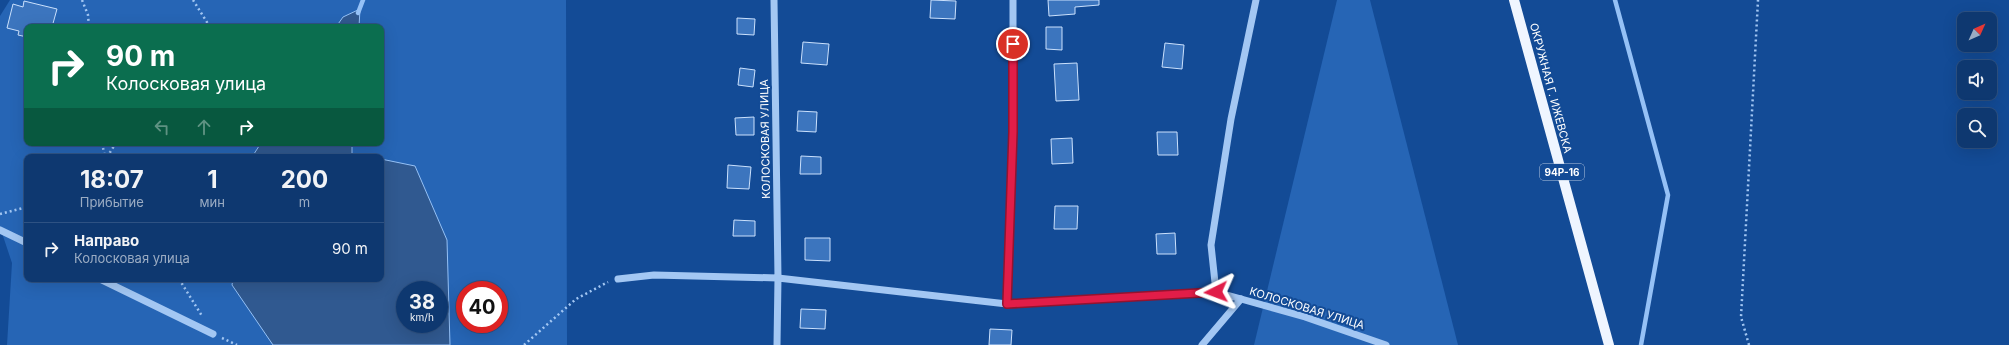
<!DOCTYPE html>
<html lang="ru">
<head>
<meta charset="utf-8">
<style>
  :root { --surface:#0e3870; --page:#1c4378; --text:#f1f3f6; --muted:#9bacc3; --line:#2e5283 }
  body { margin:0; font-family:Inter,sans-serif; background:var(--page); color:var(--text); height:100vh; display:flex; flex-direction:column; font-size:15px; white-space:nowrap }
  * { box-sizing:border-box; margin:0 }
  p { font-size:13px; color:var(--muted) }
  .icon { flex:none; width:22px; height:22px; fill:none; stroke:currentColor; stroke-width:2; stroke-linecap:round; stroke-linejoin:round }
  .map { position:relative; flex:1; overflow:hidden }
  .side { position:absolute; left:24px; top:154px; width:360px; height:128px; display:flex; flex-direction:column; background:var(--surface); border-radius:8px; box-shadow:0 4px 16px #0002,0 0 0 1px var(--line) }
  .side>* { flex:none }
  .top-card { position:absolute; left:24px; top:24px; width:360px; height:122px; border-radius:8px; box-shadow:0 4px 16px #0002,0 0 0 1px var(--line); background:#0b6e4f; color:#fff; overflow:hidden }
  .needle { width:26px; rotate:45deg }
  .tools { position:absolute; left:1957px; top:12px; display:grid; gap:8px }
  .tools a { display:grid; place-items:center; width:40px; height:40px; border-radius:8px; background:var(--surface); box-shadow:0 4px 16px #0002,0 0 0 1px var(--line); font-size:20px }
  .speed { position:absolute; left:396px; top:281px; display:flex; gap:8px; font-size:20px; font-weight:700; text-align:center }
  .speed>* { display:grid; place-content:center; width:52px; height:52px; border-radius:50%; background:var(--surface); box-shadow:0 4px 16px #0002,0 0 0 1px var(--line); line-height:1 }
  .speed small { font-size:10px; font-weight:400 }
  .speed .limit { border:6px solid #d22; background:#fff; color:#111 }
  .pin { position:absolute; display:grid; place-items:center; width:34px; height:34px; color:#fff; margin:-17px; border:2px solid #fff; border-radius:50%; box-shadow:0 1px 4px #0007 }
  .me { position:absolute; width:44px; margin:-22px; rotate:267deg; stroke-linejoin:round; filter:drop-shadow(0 0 3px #0008) }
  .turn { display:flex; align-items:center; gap:14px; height:84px; padding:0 16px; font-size:18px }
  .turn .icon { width:52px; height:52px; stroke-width:2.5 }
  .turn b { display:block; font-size:28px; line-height:34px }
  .lanes { display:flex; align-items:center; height:38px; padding:0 16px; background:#0003; justify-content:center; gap:20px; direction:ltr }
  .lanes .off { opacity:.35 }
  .eta { display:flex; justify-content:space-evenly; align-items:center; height:68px; text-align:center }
  .eta b { font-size:24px; font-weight:700; line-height:28px }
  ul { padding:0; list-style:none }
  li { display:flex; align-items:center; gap:12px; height:52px; padding:0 16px; border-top:1px solid var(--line) }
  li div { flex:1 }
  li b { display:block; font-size:15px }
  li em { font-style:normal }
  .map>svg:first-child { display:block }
  .green { fill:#2665b5; fill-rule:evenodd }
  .water { fill:#305990; stroke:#95c1f6; fill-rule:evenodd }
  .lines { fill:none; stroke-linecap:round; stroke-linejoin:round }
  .stream { stroke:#95c1f6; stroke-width:4.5 }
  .building { fill:#3c75be; stroke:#cbe1fd }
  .path { stroke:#a3c7f3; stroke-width:2.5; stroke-dasharray:2 3; stroke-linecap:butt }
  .minor { stroke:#a3c7f3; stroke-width:7 }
  .major { stroke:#eff5ff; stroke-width:10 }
  .route-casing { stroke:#92132f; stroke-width:10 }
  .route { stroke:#e11d48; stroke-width:7 }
  .labels { text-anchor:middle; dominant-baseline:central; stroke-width:4; stroke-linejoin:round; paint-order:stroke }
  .shield { fill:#134b96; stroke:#b8c9e0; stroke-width:1 }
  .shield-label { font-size:10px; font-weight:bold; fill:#fff }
  .street-label { font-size:11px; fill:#fff; stroke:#134b96 }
</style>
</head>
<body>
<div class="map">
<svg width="2009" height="345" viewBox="0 0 2009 345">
  <rect width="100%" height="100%" fill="#134b96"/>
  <!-- green -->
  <g class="green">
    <path d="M10,0H566L567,345H7L12,263L0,227V16ZM27,27H381V143H27ZM27,157H381V279H27ZM405,290H439V324H405ZM465,290H499V324H465Z"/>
    <polygon points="1337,0 1370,0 1458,345 1254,345"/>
  </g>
  <!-- water -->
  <g class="water">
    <polygon points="360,9 359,27 336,27 343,17"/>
    <polygon points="261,143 352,143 352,154 368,157 252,157"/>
    <path d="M381,159L415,166L447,240L450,345H273L232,285L233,279H381ZM405,290H439V324H405Z"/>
  </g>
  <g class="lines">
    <!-- stream -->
    <g class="stream">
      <polyline points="1615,0 1668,195 1641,345"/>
      <polyline points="358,13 363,0"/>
    </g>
  </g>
  <!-- building -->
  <g class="building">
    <polygon points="931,0 956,1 955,19 930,18"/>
    <polygon points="1048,0 1099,0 1099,5 1075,7 1075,14 1049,16"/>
    <polygon points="24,1 57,9 52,27 27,27 27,37 18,35 19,31 7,28 13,4 23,7"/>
    <polygon points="737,18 755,19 754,35 737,34"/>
    <polygon points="1046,27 1062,27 1062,50 1046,49"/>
    <polygon points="803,42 829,44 827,65 801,63"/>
    <polygon points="1165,43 1184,45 1182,69 1162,67"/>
    <polygon points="1077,63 1079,100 1056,101 1054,64"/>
    <polygon points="740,68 755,70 753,87 738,85"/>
    <polygon points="798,111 817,112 816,132 797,131"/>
    <polygon points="754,117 754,135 736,135 735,118"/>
    <polygon points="1157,132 1177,132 1178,155 1158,155"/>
    <polygon points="1072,138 1073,163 1052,164 1051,139"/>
    <polygon points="801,156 821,157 821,174 800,174"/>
    <polygon points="728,165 751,167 749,189 727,188"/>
    <polygon points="1055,206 1078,206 1077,229 1054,229"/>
    <polygon points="734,220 755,221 755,236 733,236"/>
    <polygon points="1175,233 1176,254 1157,254 1156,234"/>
    <polygon points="805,238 830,238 830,261 805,260"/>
    <polygon points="801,309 826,310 825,329 800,328"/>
    <polygon points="990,329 1012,330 1011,345 989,345"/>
  </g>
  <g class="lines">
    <!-- path -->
    <g class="path">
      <polyline points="82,0 88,15 89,27"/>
      <polyline points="193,0 210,27"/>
      <polyline points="102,143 105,157"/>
      <polyline points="107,157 116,143"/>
      <polyline points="0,214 27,207"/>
      <polyline points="179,279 202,316"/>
      <polyline points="222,338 237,345"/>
      <polyline points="524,345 576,299 608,282"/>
      <polyline points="1749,345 1741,317 1758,0"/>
    </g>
    <!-- minor -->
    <g class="minor">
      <polyline points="0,230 27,243"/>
      <polyline points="100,279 213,334"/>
      <polyline points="618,279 654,275 778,278 774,0"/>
      <polyline points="1216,292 1211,245 1231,119 1256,0"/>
      <polyline points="1007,304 1013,132 1013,0"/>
      <polyline points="777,345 778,278 1007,304 1216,292 1305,317 1386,345"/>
      <polyline points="1202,345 1241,299"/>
    </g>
    <!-- major -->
    <polyline class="major" points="1514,0 1609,345"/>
  </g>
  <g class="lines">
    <!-- route casing -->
    <g class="route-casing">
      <polyline id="route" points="1013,44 1013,132 1007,304 1216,292"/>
    </g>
    <!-- route -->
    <use href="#route" class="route"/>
  </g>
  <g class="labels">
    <!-- shield labels -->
    <rect class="shield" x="1540" y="164" width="44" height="16" rx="3"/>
    <g class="shield-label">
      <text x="1562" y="172">94Р-16</text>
    </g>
    <!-- street labels -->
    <g class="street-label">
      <text transform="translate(1551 88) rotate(75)">ОКРУЖНАЯ Г. ИЖЕВСКА</text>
      <text transform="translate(765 139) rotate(-91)">КОЛОСКОВАЯ УЛИЦА</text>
      <text transform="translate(1307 308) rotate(17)">КОЛОСКОВАЯ УЛИЦА</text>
    </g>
  </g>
</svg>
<div class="tools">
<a><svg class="needle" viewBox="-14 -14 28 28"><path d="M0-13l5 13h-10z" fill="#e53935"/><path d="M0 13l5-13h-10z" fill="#9bacc3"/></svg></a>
<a><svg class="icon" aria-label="sound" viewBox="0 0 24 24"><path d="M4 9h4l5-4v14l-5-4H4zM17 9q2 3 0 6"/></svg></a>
<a><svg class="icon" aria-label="search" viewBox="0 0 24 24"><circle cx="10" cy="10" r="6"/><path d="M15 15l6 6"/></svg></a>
</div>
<div class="speed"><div>38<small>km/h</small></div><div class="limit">40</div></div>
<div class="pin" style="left:1013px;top:44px;background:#d93025"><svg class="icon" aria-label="arrive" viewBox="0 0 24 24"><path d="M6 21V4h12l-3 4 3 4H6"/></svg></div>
<svg class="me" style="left:1216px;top:292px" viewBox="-20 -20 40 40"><path d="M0-17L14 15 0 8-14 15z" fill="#e11d48" stroke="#fff" stroke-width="4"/></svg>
<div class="top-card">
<div class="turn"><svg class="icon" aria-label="right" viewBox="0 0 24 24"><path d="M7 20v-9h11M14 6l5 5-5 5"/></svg><div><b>90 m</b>Колосковая улица</div></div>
<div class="lanes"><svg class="icon off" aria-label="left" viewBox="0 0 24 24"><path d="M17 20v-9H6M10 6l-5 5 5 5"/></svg><svg class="icon off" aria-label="ahead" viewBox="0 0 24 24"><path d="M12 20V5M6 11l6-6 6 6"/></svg><svg class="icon" aria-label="right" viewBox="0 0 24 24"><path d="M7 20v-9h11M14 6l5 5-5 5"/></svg></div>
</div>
<section class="side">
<div class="eta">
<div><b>18:07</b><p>Прибытие</p></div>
<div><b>1</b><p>мин</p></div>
<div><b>200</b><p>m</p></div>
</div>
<ul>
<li><svg class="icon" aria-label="right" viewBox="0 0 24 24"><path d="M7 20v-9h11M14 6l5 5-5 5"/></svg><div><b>Направо</b><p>Колосковая улица</p></div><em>90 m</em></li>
</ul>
</section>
</div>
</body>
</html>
